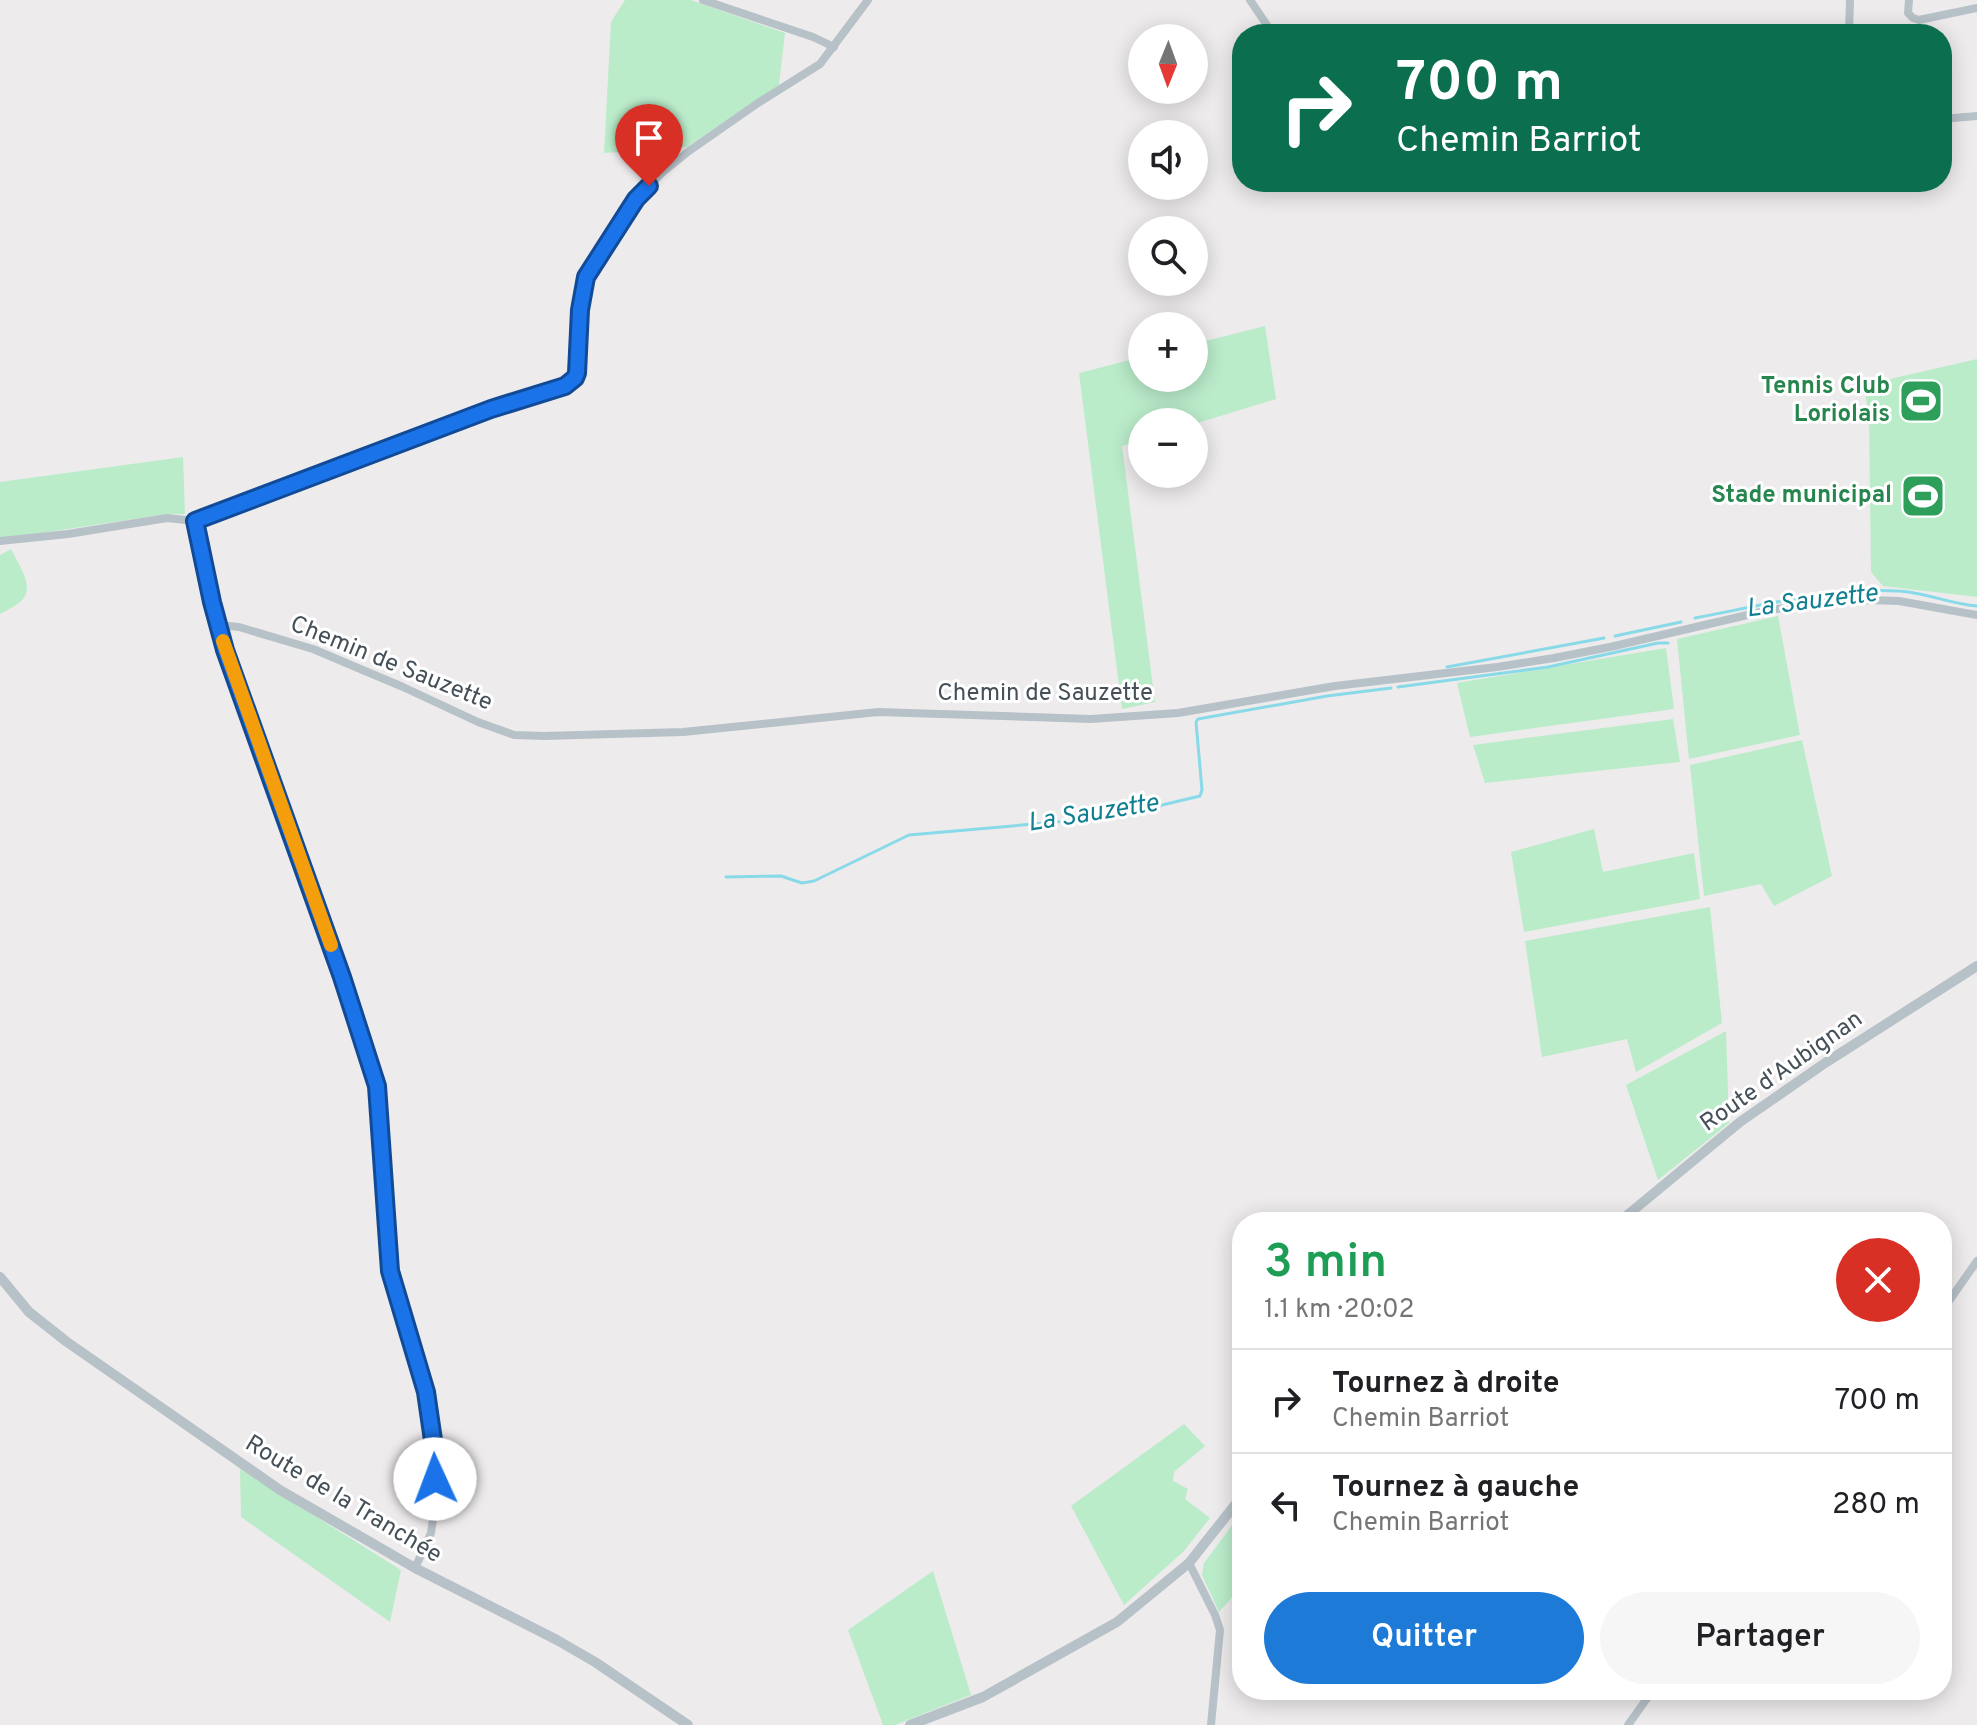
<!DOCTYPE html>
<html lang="fr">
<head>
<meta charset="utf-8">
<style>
  :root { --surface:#fff; --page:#f6f6f6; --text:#202124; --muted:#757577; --line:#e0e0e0; --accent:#1d7ad7 }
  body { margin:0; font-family:Overpass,sans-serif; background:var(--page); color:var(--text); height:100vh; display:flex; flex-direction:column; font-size:30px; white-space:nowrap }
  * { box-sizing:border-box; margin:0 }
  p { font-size:26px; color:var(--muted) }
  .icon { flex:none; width:44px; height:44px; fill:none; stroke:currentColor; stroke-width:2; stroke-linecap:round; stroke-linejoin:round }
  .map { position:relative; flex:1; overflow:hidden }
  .panel { position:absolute; left:1232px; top:1212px; width:720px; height:488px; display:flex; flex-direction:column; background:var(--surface); border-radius:32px; box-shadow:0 4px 20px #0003 }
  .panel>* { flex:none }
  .top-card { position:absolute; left:1232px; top:24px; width:720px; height:168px; border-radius:32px; box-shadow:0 4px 20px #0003; background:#0b6e4f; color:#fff; overflow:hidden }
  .needle { width:52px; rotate:181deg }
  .fabs { position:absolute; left:1128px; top:24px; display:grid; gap:16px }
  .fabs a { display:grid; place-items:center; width:80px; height:80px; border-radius:50%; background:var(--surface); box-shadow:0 4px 20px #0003; font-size:40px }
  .pin { position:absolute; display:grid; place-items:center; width:68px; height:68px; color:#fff; margin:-82px -34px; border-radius:50% 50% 50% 0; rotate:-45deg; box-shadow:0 0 8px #0007 }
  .pin .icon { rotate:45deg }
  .me { position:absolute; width:88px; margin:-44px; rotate:358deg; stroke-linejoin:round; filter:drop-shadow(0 0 6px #0008) }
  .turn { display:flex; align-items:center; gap:28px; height:168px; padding:0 32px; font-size:36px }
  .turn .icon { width:104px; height:104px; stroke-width:2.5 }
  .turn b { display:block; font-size:56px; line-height:68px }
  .round { display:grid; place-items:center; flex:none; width:84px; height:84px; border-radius:42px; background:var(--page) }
  .summary { display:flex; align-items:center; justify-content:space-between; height:136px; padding:0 32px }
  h1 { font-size:48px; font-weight:600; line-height:60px; color:#1e9e55 }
  .primary-button { display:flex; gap:16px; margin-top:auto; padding:16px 32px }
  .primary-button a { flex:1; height:92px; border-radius:48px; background:var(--accent); color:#fff; font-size:32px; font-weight:600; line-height:92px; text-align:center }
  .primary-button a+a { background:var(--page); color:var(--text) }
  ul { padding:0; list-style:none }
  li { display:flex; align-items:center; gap:24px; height:104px; padding:0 32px; border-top:2px solid var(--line) }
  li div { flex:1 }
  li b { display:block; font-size:30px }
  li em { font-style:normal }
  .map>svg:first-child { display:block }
  .green { fill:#baecca }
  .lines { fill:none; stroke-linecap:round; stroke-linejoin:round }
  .stream { stroke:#88dae8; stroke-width:3 }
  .minor { stroke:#b7c1c8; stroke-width:8 }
  .tertiary { stroke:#b7c1c8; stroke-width:10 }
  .route-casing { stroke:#114b97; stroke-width:20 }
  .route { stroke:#1a73e8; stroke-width:14 }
  .slow { stroke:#f59e0b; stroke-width:14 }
  .labels { text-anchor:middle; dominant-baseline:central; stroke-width:6; stroke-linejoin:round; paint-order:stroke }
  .leisure-label { font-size:24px; font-weight:bold; fill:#27864d; stroke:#fff; text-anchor:end }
  .street-label { font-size:24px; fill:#455058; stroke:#fff }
  .water-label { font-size:26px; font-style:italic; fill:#107f92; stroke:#fff }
</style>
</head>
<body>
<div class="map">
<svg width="1977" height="1725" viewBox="0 0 1977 1725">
  <rect width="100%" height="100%" fill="#eeebec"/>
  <!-- green -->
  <g class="green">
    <polygon points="625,0 691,0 785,33 779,85 687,147 604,153 611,22"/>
    <polygon points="1265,326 1276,399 1194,424 1194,422 1142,422 1142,440 1122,446 1155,702 1122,709 1079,373 1142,357 1142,378 1194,378 1194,344"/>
    <polygon points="1977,359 1977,597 1883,586 1871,572 1869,419 1864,385"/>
    <polygon points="183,457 185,514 168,514 14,537 0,537 0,482"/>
    <path d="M11,549C17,562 35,586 23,599C17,606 7,610 0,614V555Z"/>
    <polygon points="1778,616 1800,735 1689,759 1677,639"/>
    <polygon points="1666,648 1674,709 1470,737 1457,683"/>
    <polygon points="1673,719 1680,762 1485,783 1473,745"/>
    <polygon points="1802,740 1832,876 1774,906 1761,884 1704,896 1690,765"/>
    <polygon points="1594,829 1603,872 1694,853 1700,899 1524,932 1511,852"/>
    <polygon points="1710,907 1722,1023 1636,1072 1627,1039 1542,1057 1525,941"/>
    <polygon points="1726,1031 1729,1123 1658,1180 1626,1085"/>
    <polygon points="1184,1424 1205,1446 1174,1472 1173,1481 1188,1489 1185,1499 1210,1518 1184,1551 1124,1605 1071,1506"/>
    <polygon points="240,1469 401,1570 390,1622 241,1517"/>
    <polygon points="1242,1512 1242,1586 1219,1612 1202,1575 1204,1563"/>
    <polygon points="933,1571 971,1695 895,1725 883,1725 848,1630"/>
  </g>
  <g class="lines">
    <!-- stream -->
    <g class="stream">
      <path d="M1695,618C1759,606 1833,587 1898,591C1925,592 1950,604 1977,606"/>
      <polyline points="1615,636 1681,622"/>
      <polyline points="1447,667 1604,638"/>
      <polyline points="1398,687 1548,667 1658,643 1668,643"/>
      <polyline points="726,877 781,876 802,883 814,881 909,835 1091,819 1137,811 1200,796 1202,790 1196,722 1198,719 1327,696 1391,688"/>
    </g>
    <!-- minor -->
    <g class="minor">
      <polyline points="703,0 813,37 834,47"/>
      <polyline points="1250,0 1273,34"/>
      <polyline points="1909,0 1908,13 1913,18 1919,20 1977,8"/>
      <polyline points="1849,34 1850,0"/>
      <polyline points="1942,119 1977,116"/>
      <polyline points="195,521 212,602 225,650 348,996 377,1086 390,1271 426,1392 435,1454 435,1504 431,1533 415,1568"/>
      <polyline points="0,541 68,534 167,518 195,521 491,409 565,386 575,378 577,373 580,310 586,277 636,199 663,172 689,151 758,103 820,64 868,0"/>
      <polyline points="218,625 239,627 313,649 403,687 478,722 514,735 544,736 683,732 878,712 1091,719 1178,713 1335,686 1497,667 1554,658 1610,647 1769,610 1829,602 1868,600 1899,601 1977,615"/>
      <polyline points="1942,1311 1977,1261"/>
      <polyline points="1189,1563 1215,1615 1220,1630 1211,1725"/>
      <polyline points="1628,1725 1653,1690"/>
    </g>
    <!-- tertiary -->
    <g class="tertiary">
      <polyline points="1619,1222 1740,1122 1825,1063 1977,966"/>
      <polyline points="0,1277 29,1312 67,1342 280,1490 415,1568 557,1640 595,1662 688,1725"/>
      <polyline points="910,1725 983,1697 1117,1622 1189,1563 1242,1496"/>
    </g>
  </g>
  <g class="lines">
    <!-- route casing -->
    <g class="route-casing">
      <polyline id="route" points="435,1479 435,1454 426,1392 390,1271 377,1086 342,977 225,650 212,602 195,521 491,409 565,386 575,378 577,373 580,310 586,277 636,199 649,186"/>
    </g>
    <!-- route -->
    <use href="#route" class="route"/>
    <!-- slow -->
    <polyline class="slow" points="223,641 331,945"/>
  </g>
  <!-- icons -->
  <defs>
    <g id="stadium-square" transform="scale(2.3)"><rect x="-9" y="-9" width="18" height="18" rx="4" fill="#2e9e5b" stroke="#fff"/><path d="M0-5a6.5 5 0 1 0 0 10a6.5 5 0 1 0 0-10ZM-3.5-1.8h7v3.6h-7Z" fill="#fff"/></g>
  </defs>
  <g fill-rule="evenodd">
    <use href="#stadium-square" x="1921" y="401"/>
    <use href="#stadium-square" x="1923" y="496"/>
  </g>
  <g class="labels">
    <!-- leisure labels -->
    <g class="leisure-label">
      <text x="1890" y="387">Tennis Club<tspan x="1890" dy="28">Loriolais</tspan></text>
      <text x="1892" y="496">Stade municipal</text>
    </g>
    <!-- street labels -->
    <g class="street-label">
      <text transform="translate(391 664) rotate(22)">Chemin de Sauzette</text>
      <text x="1045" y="694">Chemin de Sauzette</text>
      <text transform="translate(1782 1072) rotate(-35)">Route d'Aubignan</text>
      <text transform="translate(343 1500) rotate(31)">Route de la Tranchée</text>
    </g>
    <!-- water labels -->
    <g class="water-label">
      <text transform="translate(1812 602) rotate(-7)">La Sauzette</text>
      <text transform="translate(1093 814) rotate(-9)">La Sauzette</text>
    </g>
  </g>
</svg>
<div class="fabs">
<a><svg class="needle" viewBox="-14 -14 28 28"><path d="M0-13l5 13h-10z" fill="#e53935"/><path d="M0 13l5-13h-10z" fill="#757577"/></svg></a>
<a><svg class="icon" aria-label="sound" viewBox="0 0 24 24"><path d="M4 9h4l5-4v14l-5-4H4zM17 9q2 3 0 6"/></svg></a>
<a><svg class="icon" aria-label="search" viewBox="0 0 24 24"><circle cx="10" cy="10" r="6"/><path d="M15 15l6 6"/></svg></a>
<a>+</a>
<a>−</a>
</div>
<div class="pin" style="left:649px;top:186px;background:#d93025"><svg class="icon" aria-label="arrive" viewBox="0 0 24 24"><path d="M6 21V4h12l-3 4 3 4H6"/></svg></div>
<svg class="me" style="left:435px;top:1479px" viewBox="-20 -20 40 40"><circle r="19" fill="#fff"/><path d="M0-13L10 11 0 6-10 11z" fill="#1a73e8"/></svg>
<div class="top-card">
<div class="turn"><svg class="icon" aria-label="right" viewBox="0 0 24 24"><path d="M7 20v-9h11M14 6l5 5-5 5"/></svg><div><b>700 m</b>Chemin Barriot</div></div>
</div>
<section class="panel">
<div class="summary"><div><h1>3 min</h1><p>1.1 km · 20:02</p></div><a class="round" style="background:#d93025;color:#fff"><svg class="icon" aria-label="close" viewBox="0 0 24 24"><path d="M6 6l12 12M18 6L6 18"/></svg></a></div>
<ul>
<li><svg class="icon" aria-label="right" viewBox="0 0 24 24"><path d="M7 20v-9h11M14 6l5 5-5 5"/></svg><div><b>Tournez à droite</b><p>Chemin Barriot</p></div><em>700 m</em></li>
<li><svg class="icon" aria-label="left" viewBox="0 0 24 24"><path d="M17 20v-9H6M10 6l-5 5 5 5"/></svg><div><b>Tournez à gauche</b><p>Chemin Barriot</p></div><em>280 m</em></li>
</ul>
<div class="primary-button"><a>Quitter</a><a>Partager</a></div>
</section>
</div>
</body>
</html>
